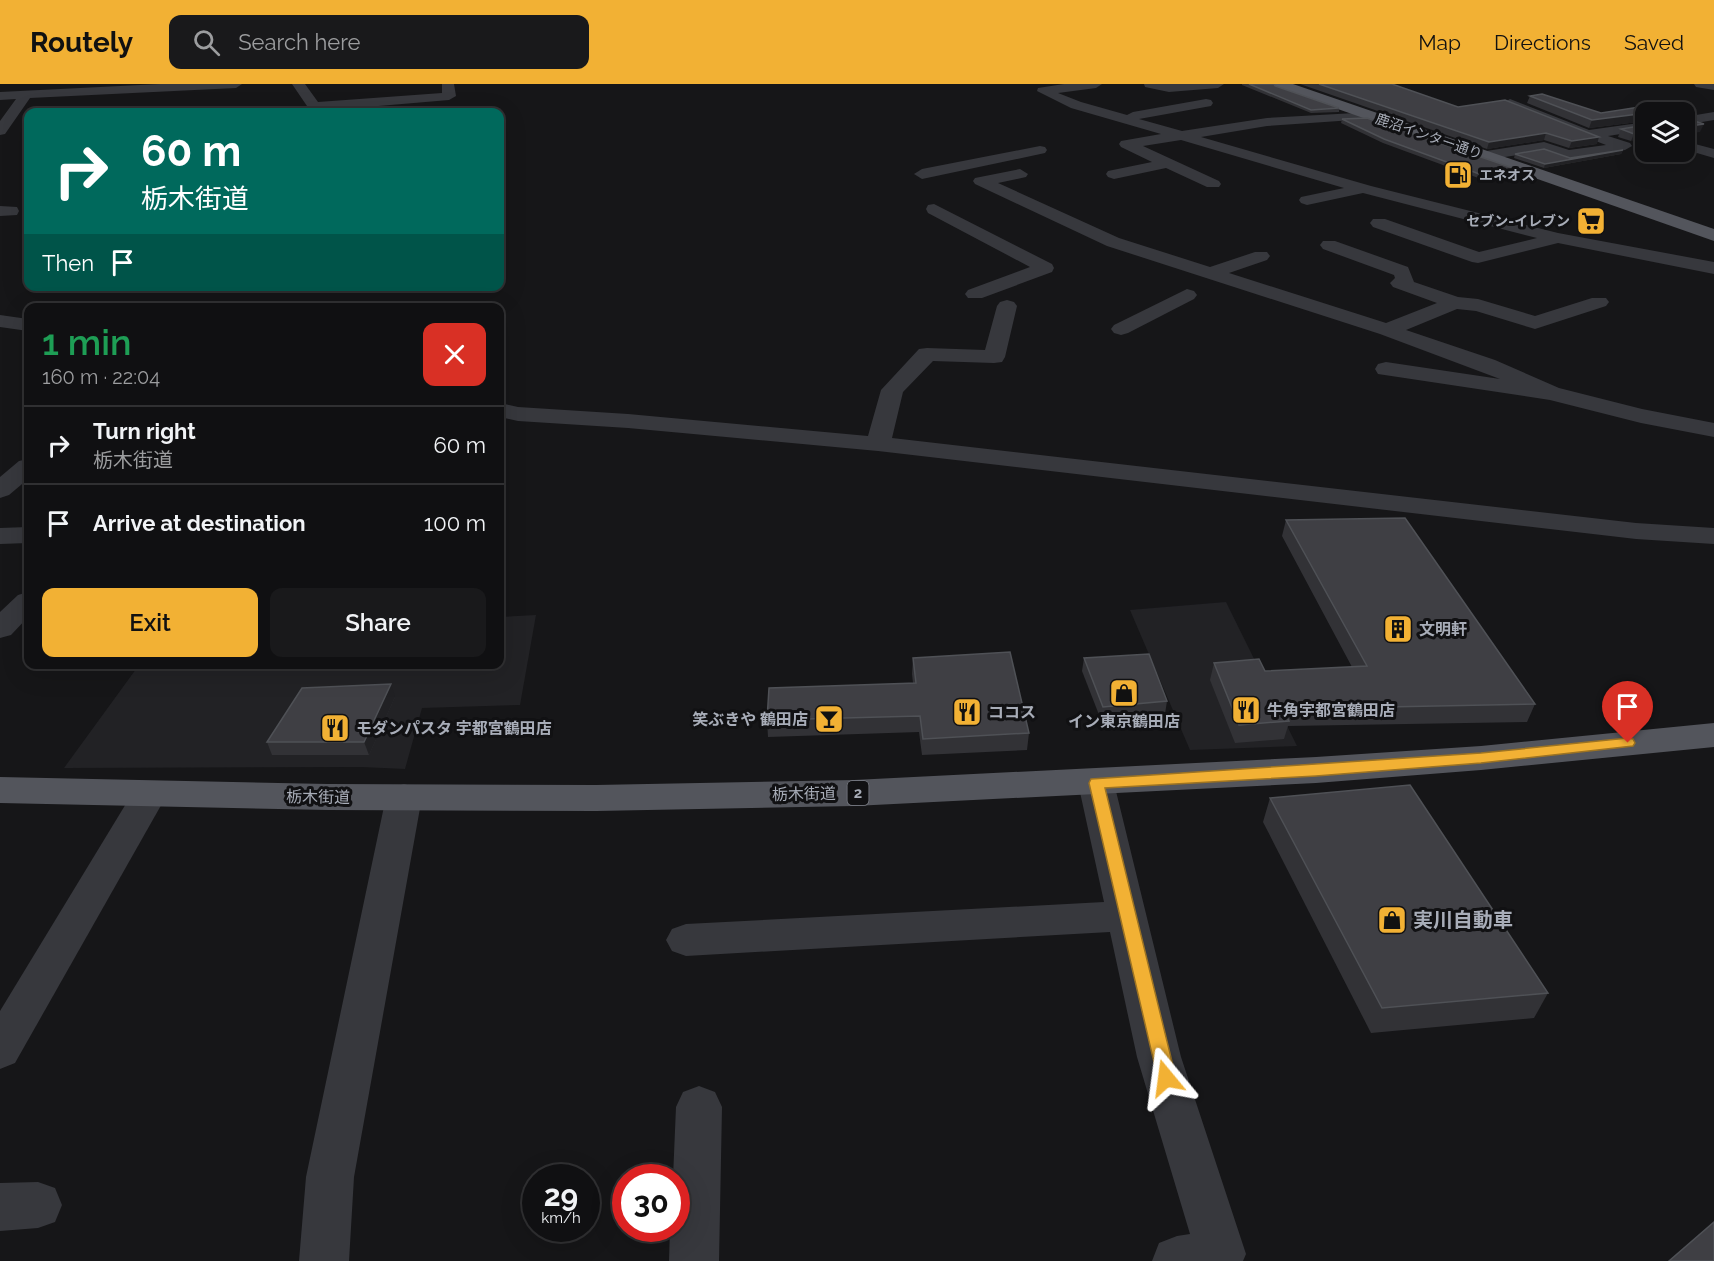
<!DOCTYPE html>
<html lang="en">
<head>
<meta charset="utf-8">
<style>
  :root { --surface:#101012; --page:#19191b; --text:#f1f3f6; --muted:#9c9d9f; --line:#303032; --accent:#f2b134 }
  body { margin:0; font-family:Raleway,"Noto Sans JP",sans-serif; background:var(--page); color:var(--text); height:100vh; display:flex; flex-direction:column; font-size:22px; white-space:nowrap }
  * { box-sizing:border-box; margin:0 }
  p { font-size:20px; color:var(--muted) }
  .icon { flex:none; width:33px; height:33px; fill:none; stroke:currentColor; stroke-width:2; stroke-linecap:round; stroke-linejoin:round }
  .map { position:relative; flex:1; overflow:hidden }
  .drawer { position:absolute; left:24px; top:219px; width:480px; height:366px; display:flex; flex-direction:column; background:var(--surface); border-radius:12px; box-shadow:0 6px 24px #0002,0 0 0 2px var(--line) }
  .drawer>* { flex:none }
  .guide { position:absolute; left:24px; top:24px; width:480px; height:183px; border-radius:12px; box-shadow:0 6px 24px #0002,0 0 0 2px var(--line); background:#00695c; color:#fff; overflow:hidden }
  .tools { position:absolute; left:1635px; top:18px; display:grid; gap:12px }
  .tools a { display:grid; place-items:center; width:60px; height:60px; border-radius:12px; background:var(--surface); box-shadow:0 6px 24px #0002,0 0 0 2px var(--line); font-size:30px }
  .speed { position:absolute; left:522px; top:1080px; display:flex; gap:12px; font-size:30px; font-weight:700; text-align:center }
  .speed>* { display:grid; place-content:center; width:78px; height:78px; border-radius:50%; background:var(--surface); box-shadow:0 6px 24px #0002,0 0 0 2px var(--line); line-height:1 }
  .speed small { font-size:15px; font-weight:400 }
  .speed .limit { border:9px solid #d22; background:#fff; color:#111 }
  .pin { position:absolute; display:grid; place-items:center; width:51px; height:51px; color:#fff; margin:-62px -26px; border-radius:50% 50% 50% 0; rotate:-45deg; box-shadow:0 0 6px #0007 }
  .pin .icon { rotate:45deg }
  .me { position:absolute; width:66px; margin:-33px; rotate:344deg; stroke-linejoin:round; filter:drop-shadow(0 0 4px #0008) }
  .turn { display:flex; align-items:center; gap:21px; height:126px; padding:0 18px; font-size:27px }
  .turn .icon { width:78px; height:78px; stroke-width:2.5 }
  .turn b { display:block; font-size:42px; line-height:51px }
  .then { display:flex; align-items:center; height:57px; padding:0 18px; background:#0003; gap:12px; font-size:22px }
  .round { display:grid; place-items:center; flex:none; width:63px; height:63px; border-radius:12px; background:var(--page) }
  .overview { display:flex; align-items:center; justify-content:space-between; height:102px; padding:0 18px }
  h1 { font-size:36px; font-weight:600; line-height:45px; color:#1e9e55 }
  .button { display:flex; gap:12px; margin-top:auto; padding:12px 18px }
  .button a { flex:1; height:69px; border-radius:12px; background:var(--accent); color:#111; font-size:24px; font-weight:600; line-height:69px; text-align:center }
  .button a+a { background:var(--page); color:var(--text) }
  ul { padding:0; list-style:none }
  li { display:flex; align-items:center; gap:18px; height:78px; padding:0 18px; border-top:2px solid var(--line) }
  li div { flex:1 }
  li b { display:block; font-size:22px }
  li em { font-style:normal }
  header { display:flex; align-items:center; gap:36px; box-sizing:border-box; height:84px; padding:0 30px; background:var(--accent); color:#111 }
  header strong { font-size:28px }
  nav { display:flex; gap:33px; margin-inline-start:auto; font-size:21px }
  .search { width:420px; height:54px; background:var(--page); display:flex; align-items:center; gap:15px; box-sizing:border-box; padding:0 21px; border-radius:12px; color:var(--muted); font-size:22px }
  .map>svg:first-child { display:block }
  .built { fill:#222225 }
  .lines { fill:none; stroke-linecap:round; stroke-linejoin:round }
  .minor { fill:#37383d; fill-rule:evenodd }
  .tertiary { fill:#37383d; fill-rule:evenodd }
  .primary { fill:#53555c; fill-rule:evenodd }
  .wall { fill:#323236 }
  .shaded-wall { fill:#212124 }
  .building { fill:#3f3f44; stroke:#4f5156; stroke-width:1.5 }
  .route { fill:#f2b134; stroke:#9d7322; stroke-width:1.5 }
  .labels { text-anchor:middle; dominant-baseline:central; stroke-width:6; stroke-linejoin:round; paint-order:stroke }
  .far-street-label { font-size:14px; fill:#a8adb8; stroke:#111113 }
  .far-poi-label { font-size:14px; font-weight:bold; fill:#a8adb8; stroke:#111113; text-anchor:start }
  .shield { fill:#111113; stroke:#7b7e86; stroke-width:1.5 }
  .shield-label { font-size:15px; font-weight:bold; fill:#a8adb8 }
  .poi-label { font-size:16px; font-weight:bold; fill:#a8adb8; stroke:#111113; text-anchor:start }
  .street-label { font-size:16px; fill:#a8adb8; stroke:#111113 }
  .near-poi-label { font-size:20px; font-weight:bold; fill:#a8adb8; stroke:#111113; text-anchor:start }
</style>
</head>
<body>
<header>
<strong>Routely</strong>
<div class="search"><svg class="icon" aria-label="search" viewBox="0 0 24 24"><circle cx="10" cy="10" r="6"/><path d="M15 15l6 6"/></svg>Search here</div>
<nav><a>Map</a><a>Directions</a><a>Saved</a></nav>
</header>
<div class="map">
<svg width="1714" height="1177" viewBox="0 0 1714 1177">
  <rect width="100%" height="100%" fill="#161618"/>
  <!-- built -->
  <g class="built">
    <polygon points="1226,518 1297,662 1190,666 1130,526"/>
    <polygon points="536,531 520,621 422,624 405,685 362,683 64,684 139,581 500,580 500,533"/>
  </g>
  <g class="lines">
    <!-- minor -->
    <g class="minor">
      <polygon points="160,0 242,0 236,4 30,14 5,50 0,51 0,37 16,15 0,16 0,8"/>
      <polygon points="292,0 305,0 318,18 442,9 442,0 454,0 456,12 449,16 308,28 307,22"/>
      <polygon points="1064,0 1102,0 1096,4 1058,9 1081,18 1127,31 1133,28 1206,15 1211,16 1213,19 1211,22 1139,35 1182,47 1267,34 1373,28 1375,31 1368,35 1267,42 1201,53 1371,102 1558,149 1714,178 1714,190 1558,159 1478,179 1472,178 1373,143 1370,139 1373,135 1385,135 1479,168 1537,154 1363,109 1307,121 1301,119 1299,116 1301,113 1344,104 1181,56 1143,62 1219,97 1221,100 1219,103 1207,103 1166,84 1114,95 1108,93 1106,90 1108,87 1152,78 1121,63 1119,60 1121,57 1161,50 1071,24 1037,7 1038,4"/>
      <polygon points="1144,0 1224,0 1218,4 1169,8 1145,3"/>
      <polygon points="1510,15 1589,46 1646,38 1646,46 1608,52 1630,59 1632,62 1625,66 1568,76 1543,67 1485,76 1480,74 1477,71 1480,68 1544,58 1569,66 1606,61 1505,22 1503,19"/>
      <polygon points="1714,28 1714,36 1684,41 1684,33"/>
      <polygon points="1695,60 1714,65 1714,74 1690,67 1688,64"/>
      <polygon points="1040,62 1045,63 1047,66 1045,69 922,95 914,90 922,85"/>
      <polygon points="1020,85 1028,90 1026,93 998,99 1119,154 1210,183 1255,168 1267,168 1270,172 1267,176 1229,189 1386,239 1437,219 1393,203 1390,199 1395,194 1394,191 1323,165 1320,161 1323,157 1335,157 1408,183 1414,198 1458,213 1478,215 1535,232 1592,214 1606,214 1609,218 1606,222 1535,245 1476,227 1457,225 1406,246 1495,276 1559,304 1642,325 1714,339 1714,353 1641,339 1550,316 1378,290 1375,285 1378,280 1386,278 1500,295 1380,250 1107,162 975,100 973,97 975,94"/>
      <polygon points="934,120 1052,180 1054,184 1052,188 982,214 968,214 965,210 968,206 1030,183 928,129 926,125 928,121"/>
      <polygon points="0,122 17,123 19,127 17,131 0,132"/>
      <polygon points="1187,205 1194,207 1197,211 1194,215 1128,249 1121,251 1114,249 1111,245 1114,241"/>
      <polygon points="1007,216 1014,218 1017,222 1005,273 1002,278 994,279 933,277 903,308 892,354 1636,439 1714,444 1714,460 1636,455 878,367 628,344 518,337 500,333 500,319 518,323 628,330 868,352 881,306 919,265 927,264 985,266 997,222 1000,218"/>
      <polygon points="0,231 28,235 28,247 0,243"/>
      <polygon points="28,375 28,395 9,411 0,414 0,393 19,377"/>
      <polygon points="28,443 28,459 0,460 0,444"/>
      <polygon points="28,508 28,533 11,551 0,554 0,528 18,511"/>
      <polygon points="1096,687 1108,690 1114,699 1181,973 1246,1170 1243,1177 1152,1177 1159,1159 1177,1152 1190,1150 1137,973 1110,848 686,872 672,867 666,856 672,845 686,840 1104,818 1078,699 1084,690"/>
      <polygon points="150,697 162,700 168,709 15,979 0,985 0,927 138,700"/>
      <polygon points="404,700 417,704 422,713 354,1093 349,1177 299,1177 306,1093 386,713 391,704"/>
      <polygon points="699,1002 715,1008 722,1023 719,1177 669,1177 670,1144 676,1144 676,1094 673,1094 676,1023 683,1008"/>
      <polygon points="38,1098 55,1104 62,1121 55,1138 38,1144 0,1147 0,1099"/>
    </g>
    <!-- tertiary -->
    <polygon class="tertiary" points="1694,0 1714,0 1714,6 1696,3"/>
    <!-- primary -->
    <g class="primary">
      <polygon points="1273,0 1293,0 1714,145 1714,157 1275,3"/>
      <polygon points="1714,639 1714,663 1481,686 1316,699 854,722 596,727 328,726 0,719 0,693 328,700 596,701 854,696 1316,673 1481,662"/>
    </g>
  </g>
  <!-- wall -->
  <g class="wall">
    <polygon points="1242,0 1274,0 1275,2 1339,24 1339,28 1311,29 1242,1"/>
    <polygon points="1300,0 1392,0 1458,23 1597,60 1569,64 1544,56 1487,65"/>
    <polygon points="1530,12 1601,29 1646,28 1646,37 1589,44 1527,19"/>
    <polygon points="1342,35 1514,89 1481,95 1383,59 1341,39"/>
    <polygon points="1646,41 1631,57 1618,53 1621,45"/>
    <polygon points="1623,66 1621,70 1544,84 1514,74 1515,70 1570,74"/>
    <polygon points="1286,436 1535,620 1527,638 1288,642 1284,655 1235,659 1210,596 1214,579 1265,587 1352,583 1282,452"/>
    <polygon points="913,574 1029,649 1027,666 922,671 919,648 768,653 767,636 913,599 912,590"/>
    <polygon points="1084,574 1167,617 1165,630 1101,636 1082,587"/>
    <polygon points="395,613 369,671 272,671 267,658"/>
    <polygon points="1270,714 1548,909 1534,934 1371,949 1263,738"/>
  </g>
  <!-- shaded-wall -->
  <g class="shaded-wall">
    <polygon points="1646,29 1646,37 1589,44 1592,36"/>
    <polygon points="1704,40 1700,48 1684,50 1684,43"/>
    <polygon points="1646,48 1646,55 1631,57 1634,50"/>
    <polygon points="1546,49 1544,56 1487,65 1489,58"/>
    <polygon points="1599,53 1597,60 1569,64 1572,57"/>
    <polygon points="1623,66 1621,70 1544,84 1545,80"/>
    <polygon points="1516,85 1514,89 1481,95 1482,91"/>
    <polygon points="391,600 395,613 369,671 364,658"/>
  </g>
  <!-- building -->
  <g class="building">
    <polygon points="1249,0 1274,0 1275,2 1339,24 1311,26"/>
    <polygon points="1319,0 1392,0 1458,23 1505,16 1599,53 1572,57 1546,49 1489,58"/>
    <polygon points="1542,10 1601,29 1646,22 1666,28 1646,28 1646,29 1592,36 1530,12"/>
    <polygon points="1367,34 1516,85 1482,91 1384,55 1342,35"/>
    <polygon points="1684,34 1704,40 1684,43"/>
    <polygon points="1646,41 1646,48 1634,50 1621,45"/>
    <polygon points="1544,65 1570,74 1623,66 1545,80 1515,70"/>
    <polygon points="1405,434 1535,620 1283,625 1289,637 1239,641 1214,579 1259,575 1265,587 1367,582 1286,436"/>
    <polygon points="1010,568 1029,649 923,655 920,632 767,636 769,604 916,599 913,574"/>
    <polygon points="1149,570 1167,617 1103,623 1084,574"/>
    <polygon points="391,600 364,658 267,658 302,604"/>
    <polygon points="1410,701 1548,909 1382,924 1270,714"/>
    <polygon points="1714,1138 1714,1177 1669,1177"/>
  </g>
  <!-- route -->
  <polygon class="route" points="1628,654 1633,655 1635,659 1633,662 1481,679 1316,692 1105,704 1176,994 1173,1000 1166,1002 1159,1000 1089,699 1091,695 1481,669"/>
  <!-- icons -->
  <defs>
    <g id="fuel-square" transform="scale(1.5)"><rect x="-9" y="-9" width="18" height="18" rx="4" fill="#f2b134" stroke="#111113"/><path d="M-5.5-6h7V0h2V4h1.3V-2.5L3-4.5l.8-.8L6-3V5H2.5V1h-1V6h-7ZM-4.2-4.7v3.2H.2V-4.7Z" fill="#111"/></g>
    <g id="supermarket-square" transform="scale(1.5)"><rect x="-9" y="-9" width="18" height="18" rx="4" fill="#f2b134" stroke="#111113"/><path d="M-6-5.5h2.5l.6 2H6L4.5 2H-2.5L-4.4-4H-6ZM-1.5 3.2a1.3 1.3 0 1 0 .1 0ZM3 3.2a1.3 1.3 0 1 0 .1 0Z" fill="#111"/></g>
    <g id="building-square" transform="scale(1.5)"><rect x="-9" y="-9" width="18" height="18" rx="4" fill="#f2b134" stroke="#111113"/><path d="M-4-6H4V6H1V3H-1V6H-4ZM-2.5-4.3h1.7v1.8h-1.7ZM.8-4.3h1.7v1.8H.8ZM-2.5-1h1.7V.8h-1.7ZM.8-1h1.7V.8H.8Z" fill="#111"/></g>
    <g id="shop-square" transform="scale(1.5)"><rect x="-9" y="-9" width="18" height="18" rx="4" fill="#f2b134" stroke="#111113"/><path d="M-5-2.5h2.3a2.7 3.5 0 0 1 5.4 0H5L5.5 6h-11ZM-1.5-2.5h3a1.5 2.3 0 0 0-3 0Z" fill="#111"/></g>
    <g id="restaurant-square" transform="scale(1.5)"><rect x="-9" y="-9" width="18" height="18" rx="4" fill="#f2b134" stroke="#111113"/><path d="M-5-6h1v4h1v-4h1v4h1v-4h1v5L-1.5 .5V6h-2V.5L-5-1ZM5-6V6H3V1.5H1.5Q1.5-4 5-6Z" fill="#111"/></g>
    <g id="bar-square" transform="scale(1.5)"><rect x="-9" y="-9" width="18" height="18" rx="4" fill="#f2b134" stroke="#111113"/><path d="M-6-5H6L.8 .8V4.5H3.5V6h-7V4.5H-.8V.8Z" fill="#111"/></g>
  </defs>
  <g fill-rule="evenodd">
    <use href="#fuel-square" x="1458" y="91"/>
    <use href="#supermarket-square" x="1591" y="137"/>
    <use href="#building-square" x="1398" y="545"/>
    <use href="#shop-square" x="1124" y="609"/>
    <use href="#restaurant-square" x="1246" y="626"/>
    <use href="#restaurant-square" x="967" y="628"/>
    <use href="#bar-square" x="829" y="635"/>
    <use href="#restaurant-square" x="335" y="644"/>
    <use href="#shop-square" x="1392" y="836"/>
  </g>
  <g class="labels">
    <!-- far-street labels -->
    <g class="far-street-label">
      <text transform="translate(1429 52) rotate(19)">鹿沼インター通り</text>
    </g>
    <!-- far-poi labels -->
    <g class="far-poi-label">
      <text x="1479" y="91">エネオス</text>
      <text x="1570" y="137" text-anchor="end">セブン-イレブン</text>
    </g>
    <!-- shield labels -->
    <rect class="shield" x="847.5" y="697" width="21" height="24" rx="4.5"/>
    <g class="shield-label">
      <text x="858" y="709">2</text>
    </g>
    <!-- poi labels -->
    <g class="poi-label">
      <text x="1419" y="545">文明軒</text>
      <text x="1267" y="626">牛角宇都宮鶴田店</text>
      <text x="988" y="628">ココス</text>
      <text x="808" y="635" text-anchor="end">笑ぶきや 鶴田店</text>
      <text x="1124" y="637" text-anchor="middle">イン東京鶴田店</text>
      <text x="356" y="644">モダンパスタ 宇都宮鶴田店</text>
    </g>
    <!-- street labels -->
    <g class="street-label">
      <text transform="translate(804 710) rotate(-1)">栃木街道</text>
      <text transform="translate(318 713) rotate(1)">栃木街道</text>
    </g>
    <!-- near-poi labels -->
    <g class="near-poi-label">
      <text x="1413" y="836">実川自動車</text>
    </g>
  </g>
</svg>
<div class="tools">
<a><svg class="icon" aria-label="layers" viewBox="0 0 24 24"><path d="M12 4l9 5-9 5-9-5zM3 14l9 5 9-5"/></svg></a>
</div>
<div class="speed"><div>29<small>km/h</small></div><div class="limit">30</div></div>
<div class="pin" style="left:1628px;top:659px;background:#d93025"><svg class="icon" aria-label="arrive" viewBox="0 0 24 24"><path d="M6 21V4h12l-3 4 3 4H6"/></svg></div>
<svg class="me" style="left:1166px;top:994px" viewBox="-20 -20 40 40"><path d="M0-17L14 15 0 8-14 15z" fill="#f2b134" stroke="#fff" stroke-width="4"/></svg>
<div class="guide">
<div class="turn"><svg class="icon" aria-label="right" viewBox="0 0 24 24"><path d="M7 20v-9h11M14 6l5 5-5 5"/></svg><div><b>60 m</b>栃木街道</div></div>
<div class="then">Then<svg class="icon" aria-label="arrive" viewBox="0 0 24 24"><path d="M6 21V4h12l-3 4 3 4H6"/></svg></div>
</div>
<section class="drawer">
<div class="overview"><div><h1>1 min</h1><p>160 m · 22:04</p></div><a class="round" style="background:#d93025;color:#fff"><svg class="icon" aria-label="close" viewBox="0 0 24 24"><path d="M6 6l12 12M18 6L6 18"/></svg></a></div>
<ul>
<li><svg class="icon" aria-label="right" viewBox="0 0 24 24"><path d="M7 20v-9h11M14 6l5 5-5 5"/></svg><div><b>Turn right</b><p>栃木街道</p></div><em>60 m</em></li>
<li><svg class="icon" aria-label="arrive" viewBox="0 0 24 24"><path d="M6 21V4h12l-3 4 3 4H6"/></svg><div><b>Arrive at destination</b></div><em>100 m</em></li>
</ul>
<div class="button"><a>Exit</a><a>Share</a></div>
</section>
</div>
</body>
</html>
